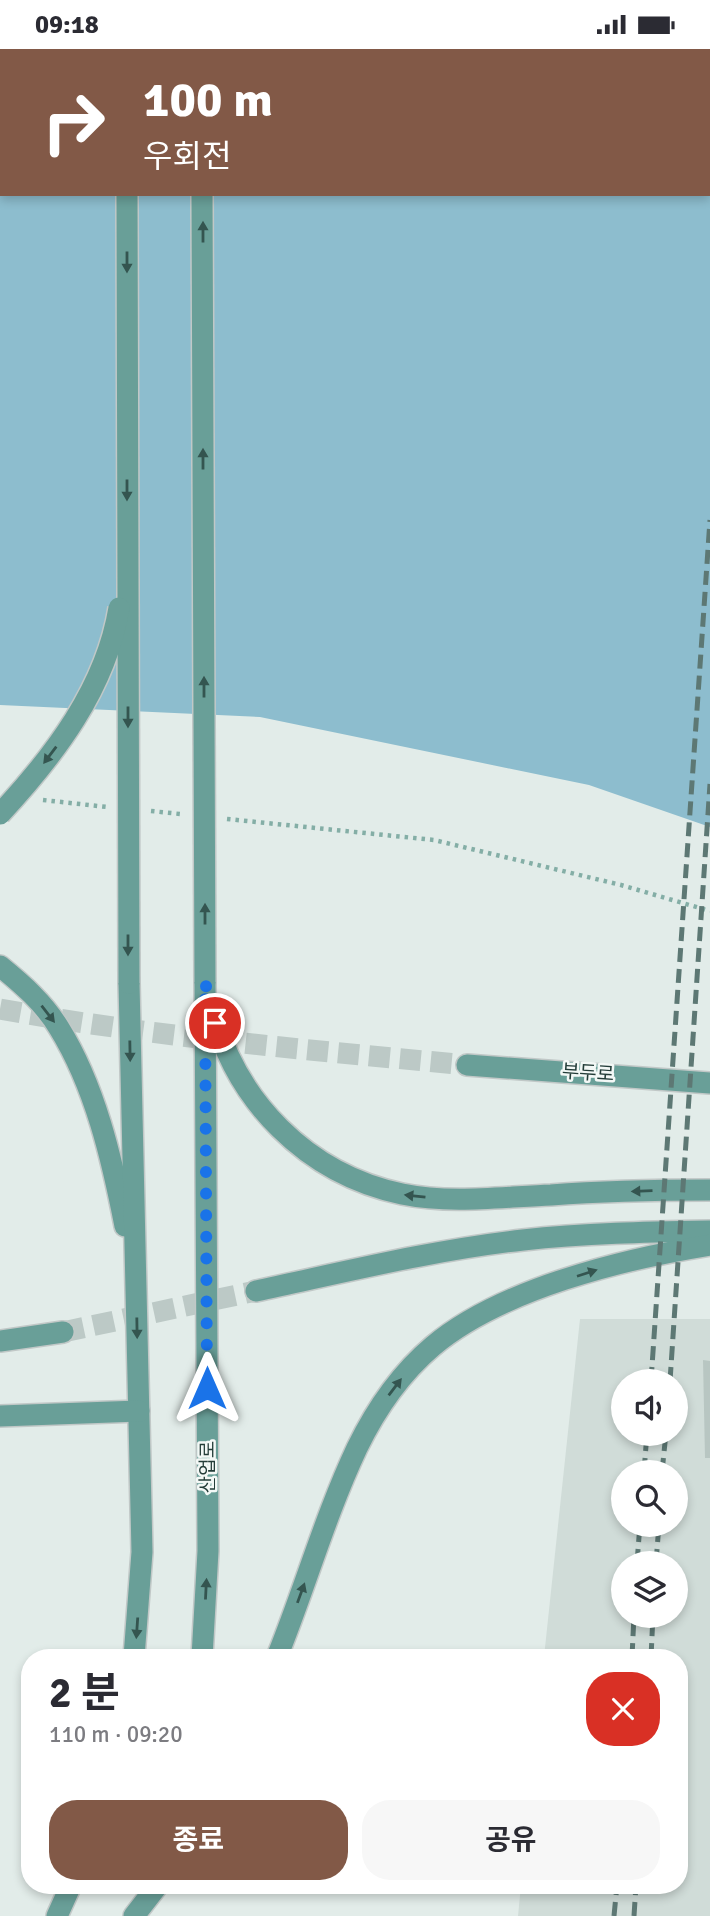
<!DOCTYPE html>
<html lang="ko">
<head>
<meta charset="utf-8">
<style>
  :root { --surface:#fff; --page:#f7f7f7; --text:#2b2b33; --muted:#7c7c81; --accent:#825947 }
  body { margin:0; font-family:Signika,"Noto Sans KR",sans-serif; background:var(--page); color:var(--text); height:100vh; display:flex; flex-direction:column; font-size:26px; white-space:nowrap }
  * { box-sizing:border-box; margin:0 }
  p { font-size:23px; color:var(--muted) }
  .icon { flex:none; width:38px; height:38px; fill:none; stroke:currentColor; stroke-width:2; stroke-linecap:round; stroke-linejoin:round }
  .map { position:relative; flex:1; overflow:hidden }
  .details { position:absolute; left:21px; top:1600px; width:667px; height:245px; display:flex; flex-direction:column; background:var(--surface); border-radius:28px; box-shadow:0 4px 10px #0003 }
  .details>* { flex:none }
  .banner { position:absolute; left:0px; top:0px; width:710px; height:147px; box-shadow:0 4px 10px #0003; background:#825947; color:#fff; overflow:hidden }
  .tools { position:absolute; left:611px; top:1320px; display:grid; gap:14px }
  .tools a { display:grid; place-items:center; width:77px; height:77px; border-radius:50%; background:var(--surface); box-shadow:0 4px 10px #0003; font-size:35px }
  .pin { position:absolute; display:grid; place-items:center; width:60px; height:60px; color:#fff; margin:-30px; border:4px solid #fff; border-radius:50%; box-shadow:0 2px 7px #0007 }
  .me { position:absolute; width:77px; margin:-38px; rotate:0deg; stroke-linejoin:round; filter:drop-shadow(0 0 5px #0008) }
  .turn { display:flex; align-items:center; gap:24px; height:147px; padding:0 28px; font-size:32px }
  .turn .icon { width:91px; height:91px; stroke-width:2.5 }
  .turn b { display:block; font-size:49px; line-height:60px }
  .round { display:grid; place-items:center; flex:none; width:74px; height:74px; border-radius:28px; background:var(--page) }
  .headline { display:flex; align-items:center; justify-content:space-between; height:119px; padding:0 28px }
  h1 { font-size:42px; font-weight:700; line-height:52px }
  .cta { display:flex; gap:14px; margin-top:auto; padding:14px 28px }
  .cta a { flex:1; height:80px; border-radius:28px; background:var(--accent); color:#fff; font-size:28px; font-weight:700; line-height:80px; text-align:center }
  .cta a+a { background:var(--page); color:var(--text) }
  .status { display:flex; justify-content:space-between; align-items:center; height:49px; padding:0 35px; background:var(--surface); direction:ltr }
  .status svg { height:19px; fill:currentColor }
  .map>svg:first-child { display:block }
  .built { fill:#d0dcd8; fill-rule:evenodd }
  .water { fill:#8dbdce; fill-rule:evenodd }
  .building { fill:#b8c6c2 }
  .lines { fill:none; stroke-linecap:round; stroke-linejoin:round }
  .major-tunnel { stroke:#bcc9c6; stroke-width:21; stroke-dasharray:21 10; stroke-linecap:butt }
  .major-casing { stroke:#c1c8c7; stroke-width:24 }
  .path { stroke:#84aea6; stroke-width:4.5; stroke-dasharray:3.5 5; stroke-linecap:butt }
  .major { stroke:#699f98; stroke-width:21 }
  .rail { stroke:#5d7874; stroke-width:5; stroke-dasharray:14 7; stroke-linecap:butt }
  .major-bridge-casing { stroke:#c1c8c7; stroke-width:24; stroke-linecap:butt }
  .major-bridge { stroke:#699f98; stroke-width:21 }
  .oneway { fill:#345550 }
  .route { stroke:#1a73e8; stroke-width:12; stroke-dasharray:0 21.6 }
  .labels { text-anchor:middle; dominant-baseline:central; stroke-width:5; stroke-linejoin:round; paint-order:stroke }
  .street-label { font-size:19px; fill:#233c38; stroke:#f3f8f6 }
</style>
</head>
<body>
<div class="status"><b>09:18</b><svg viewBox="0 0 49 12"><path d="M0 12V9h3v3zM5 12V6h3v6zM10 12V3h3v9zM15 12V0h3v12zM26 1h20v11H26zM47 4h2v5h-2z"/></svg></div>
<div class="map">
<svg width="710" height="1867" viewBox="0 0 710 1867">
  <rect width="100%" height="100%" fill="#e2ece9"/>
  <!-- built -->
  <path class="built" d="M580,1270H710V1867H518L521,1836H679V1608H544ZM623,1332H676V1384H623ZM623,1423H676V1475H623ZM623,1514H676V1566H623Z"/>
  <!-- water -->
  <path class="water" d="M0,0H710V778L589,736L260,668L0,656ZM2,2H709V145H2Z"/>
  <!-- building -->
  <polygon class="building" points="703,1311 710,1312 710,1409 705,1409"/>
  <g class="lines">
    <!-- major-tunnel -->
    <g class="major-tunnel">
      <path d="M0,960C154,988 311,1001 467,1016"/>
      <polyline points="63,1283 256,1242"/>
    </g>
    <!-- major casing -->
    <g class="major-casing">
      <g id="major">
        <polyline points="202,0 202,2"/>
        <polyline points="127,2 127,0"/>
        <path d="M0,917C22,935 44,954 59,979C95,1037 112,1110 125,1177"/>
        <polyline points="129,934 142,1503 134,1608"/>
        <path d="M212,959C235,1052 307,1125 402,1145C450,1155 502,1148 551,1146C604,1142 657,1141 710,1141"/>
        <polyline points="467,1016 710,1034"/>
        <path d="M256,1242C345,1223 433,1201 523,1191C585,1184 648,1183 710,1182"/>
        <polyline points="0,1292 63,1283"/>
        <polyline points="0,1367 139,1362"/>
        <polyline points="202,1608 208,1502 205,933"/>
        <path d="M277,1608C305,1539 325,1467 357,1399C375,1362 401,1324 433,1297C501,1240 623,1210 710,1196"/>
        <polyline points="57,1867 71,1836"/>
        <polyline points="134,1867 158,1836"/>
      </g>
    </g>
    <!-- path -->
    <g class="path">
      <polyline points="43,751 107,758"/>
      <polyline points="151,762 180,765"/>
      <polyline points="227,770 434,791 621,836 710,862"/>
    </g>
    <!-- major -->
    <use href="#major" class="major"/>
    <!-- rail -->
    <g class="rail">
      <polyline points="651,1332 710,471"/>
      <polyline points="670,1332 710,735"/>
      <polyline points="644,1423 647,1384"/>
      <polyline points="662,1423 666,1384"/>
      <polyline points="637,1514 640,1475"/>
      <polyline points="656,1514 659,1475"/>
      <polyline points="632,1608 634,1566"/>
      <polyline points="651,1608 653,1566"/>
      <polyline points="614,1867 617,1836"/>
      <polyline points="634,1867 636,1836"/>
    </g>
    <!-- major-bridge casing -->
    <g class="major-bridge-casing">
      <g id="major-bridge">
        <polyline points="127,145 129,934"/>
        <polyline points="202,145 205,933"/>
        <path d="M0,765C54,707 106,639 119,559"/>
      </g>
    </g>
    <!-- major-bridge -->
    <use href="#major-bridge" class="major-bridge"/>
  </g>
  <!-- one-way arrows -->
  <defs><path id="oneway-solid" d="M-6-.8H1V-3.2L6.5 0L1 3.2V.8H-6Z" transform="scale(1.75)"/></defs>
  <g class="oneway">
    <use href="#oneway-solid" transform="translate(203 183) rotate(-90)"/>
    <use href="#oneway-solid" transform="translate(127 213) rotate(90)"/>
    <use href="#oneway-solid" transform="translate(203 410) rotate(-90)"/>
    <use href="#oneway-solid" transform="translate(127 441) rotate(90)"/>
    <use href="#oneway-solid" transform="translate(204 638) rotate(-90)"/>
    <use href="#oneway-solid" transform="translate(128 668) rotate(90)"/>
    <use href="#oneway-solid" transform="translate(50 706) rotate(127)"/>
    <use href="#oneway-solid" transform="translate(205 865) rotate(-90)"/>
    <use href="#oneway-solid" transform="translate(128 896) rotate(90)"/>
    <use href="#oneway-solid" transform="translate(48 965) rotate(52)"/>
    <use href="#oneway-solid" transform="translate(130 1002) rotate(89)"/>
    <use href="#oneway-solid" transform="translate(642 1142) rotate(178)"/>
    <use href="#oneway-solid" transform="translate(415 1147) rotate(-174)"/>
    <use href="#oneway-solid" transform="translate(587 1224) rotate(-18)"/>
    <use href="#oneway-solid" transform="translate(137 1279) rotate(89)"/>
    <use href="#oneway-solid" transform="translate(395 1338) rotate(-53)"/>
    <use href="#oneway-solid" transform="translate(206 1540) rotate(-87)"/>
    <use href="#oneway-solid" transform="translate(301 1544) rotate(-70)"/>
    <use href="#oneway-solid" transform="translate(137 1579) rotate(94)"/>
  </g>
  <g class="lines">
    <!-- route -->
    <polyline class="route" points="207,1339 205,933 215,974"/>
  </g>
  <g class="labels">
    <!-- street labels -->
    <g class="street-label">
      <text transform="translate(588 1024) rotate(4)">부두로</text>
      <text transform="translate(208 1418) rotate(-90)">산업로</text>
    </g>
  </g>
</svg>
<div class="tools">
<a><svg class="icon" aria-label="sound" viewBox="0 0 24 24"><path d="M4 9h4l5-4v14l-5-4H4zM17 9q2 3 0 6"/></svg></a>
<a><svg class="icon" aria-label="search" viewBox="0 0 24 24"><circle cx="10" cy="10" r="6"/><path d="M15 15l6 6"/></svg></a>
<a><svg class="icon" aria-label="layers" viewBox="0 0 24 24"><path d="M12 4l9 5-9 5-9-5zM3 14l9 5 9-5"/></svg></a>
</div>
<div class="pin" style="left:215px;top:974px;background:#d93025"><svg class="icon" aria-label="arrive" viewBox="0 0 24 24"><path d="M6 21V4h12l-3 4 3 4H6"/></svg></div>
<svg class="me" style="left:207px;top:1339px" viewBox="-20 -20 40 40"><path d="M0-17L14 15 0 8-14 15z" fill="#1a73e8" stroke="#fff" stroke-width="4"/></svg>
<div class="banner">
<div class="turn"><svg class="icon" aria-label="right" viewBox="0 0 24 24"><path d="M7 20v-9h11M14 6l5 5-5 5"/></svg><div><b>100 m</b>우회전</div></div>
</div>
<section class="details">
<div class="headline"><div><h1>2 분</h1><p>110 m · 09:20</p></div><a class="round" style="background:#d93025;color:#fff"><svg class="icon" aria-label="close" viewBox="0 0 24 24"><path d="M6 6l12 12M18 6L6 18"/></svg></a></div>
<div class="cta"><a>종료</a><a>공유</a></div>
</section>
</div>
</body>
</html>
